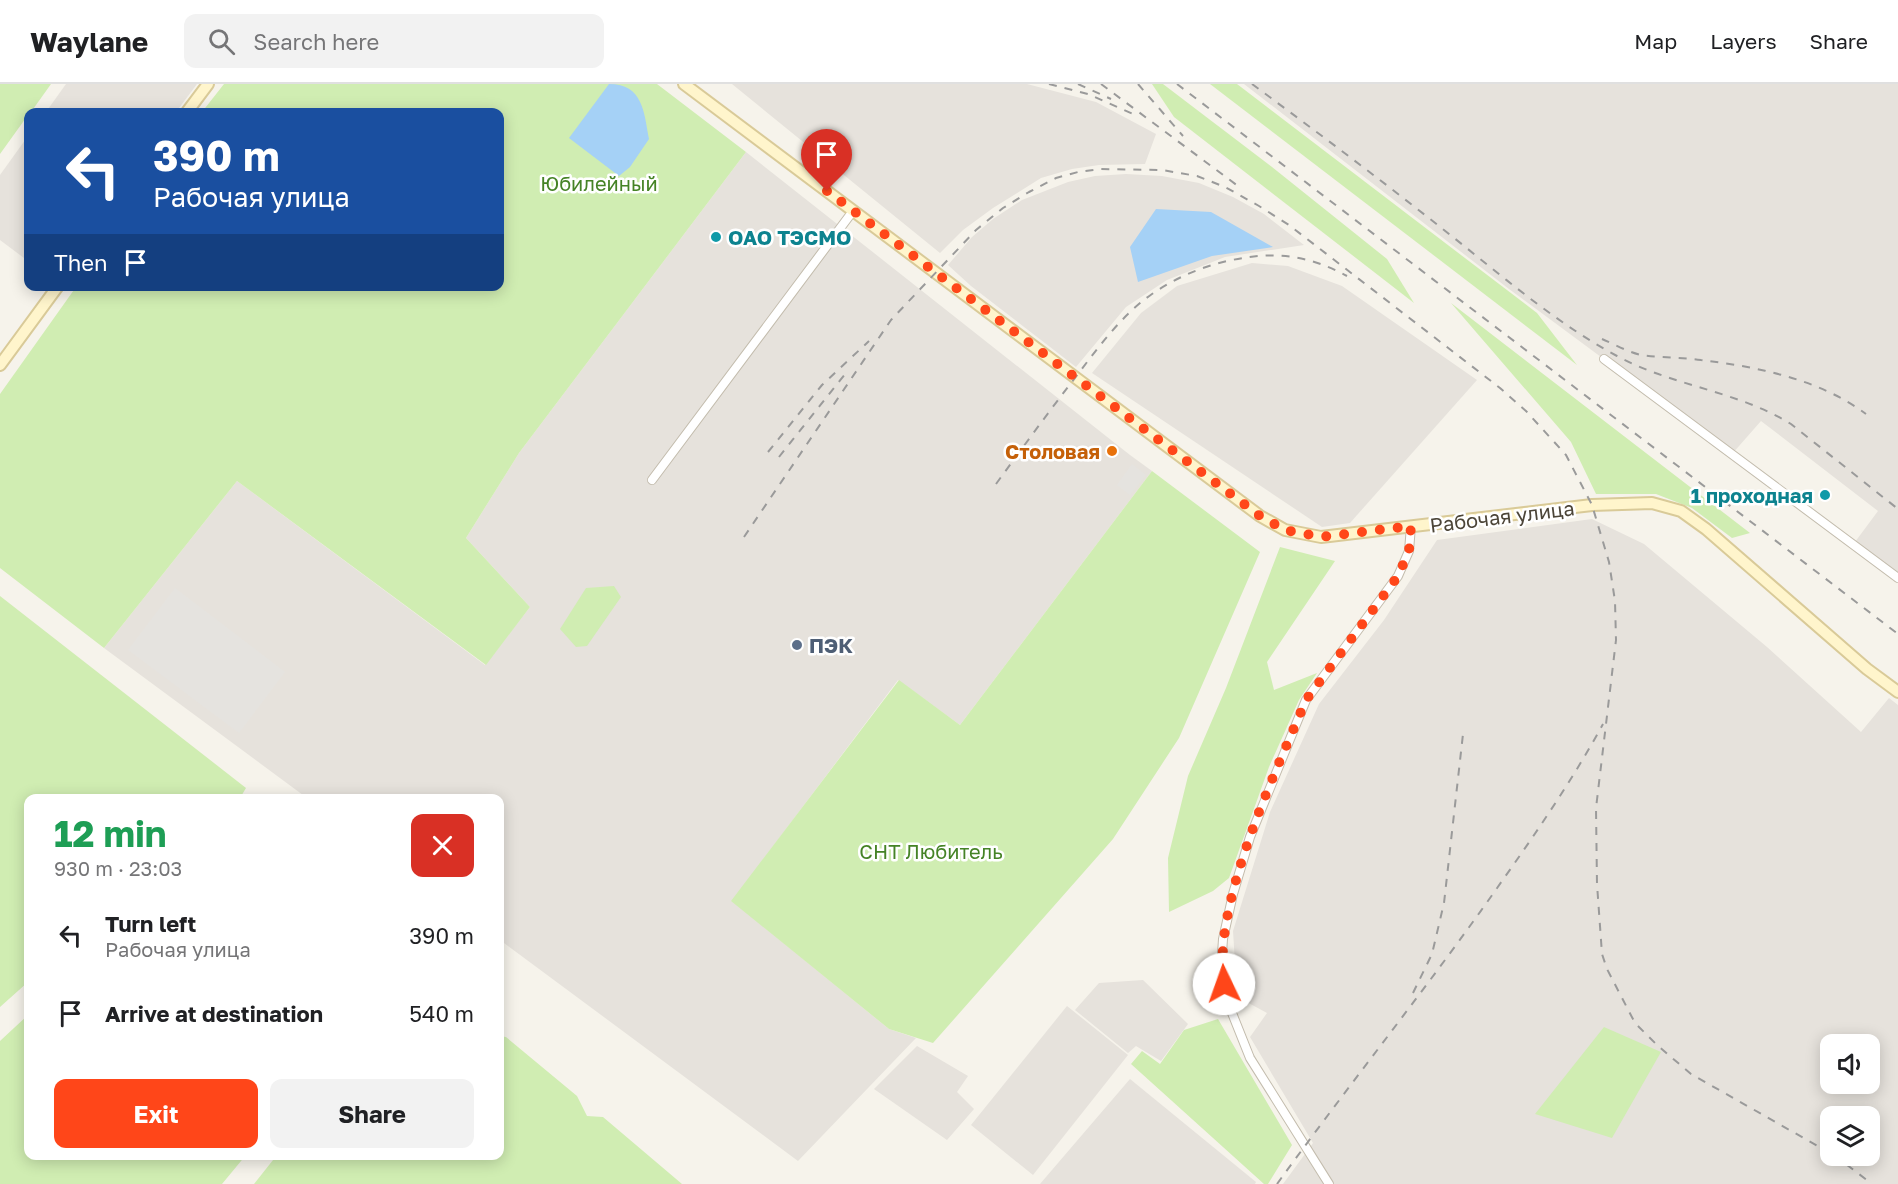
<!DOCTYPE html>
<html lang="en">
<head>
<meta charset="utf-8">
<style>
  :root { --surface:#fff; --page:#f2f2f2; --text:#202124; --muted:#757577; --line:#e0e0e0; --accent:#ff4619 }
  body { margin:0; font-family:"Golos Text",sans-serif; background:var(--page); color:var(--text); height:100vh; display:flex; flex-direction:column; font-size:22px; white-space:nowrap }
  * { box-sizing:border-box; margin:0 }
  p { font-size:20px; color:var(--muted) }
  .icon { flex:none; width:33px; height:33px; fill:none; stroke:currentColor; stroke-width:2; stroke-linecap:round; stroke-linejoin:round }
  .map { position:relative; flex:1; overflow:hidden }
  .details { position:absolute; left:24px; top:710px; width:480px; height:366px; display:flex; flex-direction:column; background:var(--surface); border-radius:12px; box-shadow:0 3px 15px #0003 }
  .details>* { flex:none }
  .hud { position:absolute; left:24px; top:24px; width:480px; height:183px; border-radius:12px; box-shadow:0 3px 15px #0003; background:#1a4fa0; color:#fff; overflow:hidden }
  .tools { position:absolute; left:1820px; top:950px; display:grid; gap:12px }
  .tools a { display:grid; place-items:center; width:60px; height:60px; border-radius:12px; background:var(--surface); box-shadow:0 3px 15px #0003; font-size:30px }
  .pin { position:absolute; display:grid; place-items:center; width:51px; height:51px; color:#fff; margin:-62px -26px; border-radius:50% 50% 50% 0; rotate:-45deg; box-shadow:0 0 6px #0007 }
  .pin .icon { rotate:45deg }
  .me { position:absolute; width:66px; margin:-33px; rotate:357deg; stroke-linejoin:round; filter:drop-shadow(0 0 4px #0008) }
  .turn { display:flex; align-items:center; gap:21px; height:126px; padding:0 30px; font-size:27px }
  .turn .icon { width:78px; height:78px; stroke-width:2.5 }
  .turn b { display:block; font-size:42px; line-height:51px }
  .then { display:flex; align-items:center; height:57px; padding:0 30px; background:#0003; gap:12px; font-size:22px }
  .round { display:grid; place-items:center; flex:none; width:63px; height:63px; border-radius:12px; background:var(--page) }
  .summary { display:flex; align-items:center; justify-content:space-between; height:102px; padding:0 30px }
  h1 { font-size:36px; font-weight:700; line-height:45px; color:#1e9e55 }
  .action { display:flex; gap:12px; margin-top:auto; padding:12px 30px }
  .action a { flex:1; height:69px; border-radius:12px; background:var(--accent); color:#fff; font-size:24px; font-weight:700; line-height:69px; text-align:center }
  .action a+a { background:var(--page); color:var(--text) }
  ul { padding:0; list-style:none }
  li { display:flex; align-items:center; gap:18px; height:78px; padding:0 30px }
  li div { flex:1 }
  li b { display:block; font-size:22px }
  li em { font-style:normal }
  header { display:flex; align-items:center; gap:36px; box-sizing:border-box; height:84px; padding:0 30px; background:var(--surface); border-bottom:2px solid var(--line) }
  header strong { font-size:28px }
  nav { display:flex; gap:33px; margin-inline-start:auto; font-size:21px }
  .search { width:420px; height:54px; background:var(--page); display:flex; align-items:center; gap:15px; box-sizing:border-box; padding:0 21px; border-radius:12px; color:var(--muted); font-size:22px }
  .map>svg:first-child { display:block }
  .industrial { fill:#e6e2dc; fill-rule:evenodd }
  .green { fill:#d0edb2 }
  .parking { fill:#e5e3df }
  .water { fill:#a5d1f6 }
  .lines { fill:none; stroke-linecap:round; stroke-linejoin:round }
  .street-casing { stroke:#c3bcad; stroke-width:10 }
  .secondary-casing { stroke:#d9ca98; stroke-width:14 }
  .street { stroke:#fff; stroke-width:8 }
  .secondary { stroke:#fff5cc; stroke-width:10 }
  .rail { stroke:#9a9a9a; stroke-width:2; stroke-dasharray:8 8; stroke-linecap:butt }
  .route { stroke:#ff4619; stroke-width:10; stroke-dasharray:0 18 }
  .culture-dot { fill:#0f9aa8; stroke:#fff; stroke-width:2 }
  .food-dot { fill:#e8710a; stroke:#fff; stroke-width:2 }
  .service-dot { fill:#5c6f8a; stroke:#fff; stroke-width:2 }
  .labels { text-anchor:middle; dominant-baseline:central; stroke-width:5; stroke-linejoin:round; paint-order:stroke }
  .park-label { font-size:20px; fill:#458326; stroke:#fff }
  .culture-label { font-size:20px; font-weight:bold; fill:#0d838f; stroke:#fff; text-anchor:start }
  .food-label { font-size:20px; font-weight:bold; fill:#c56008; stroke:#fff; text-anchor:end }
  .street-label { font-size:20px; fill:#4c4538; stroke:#fff }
  .service-label { font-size:20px; font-weight:bold; fill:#4e5e75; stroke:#fff; text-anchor:start }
</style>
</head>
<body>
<header>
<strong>Waylane</strong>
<div class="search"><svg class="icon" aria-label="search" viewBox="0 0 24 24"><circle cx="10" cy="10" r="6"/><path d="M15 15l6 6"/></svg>Search here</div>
<nav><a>Map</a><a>Layers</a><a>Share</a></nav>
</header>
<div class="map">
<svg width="1898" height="1100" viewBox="0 0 1898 1100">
  <rect width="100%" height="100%" fill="#f6f3eb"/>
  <!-- industrial -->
  <g class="industrial">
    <polygon points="66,0 197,0 176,28 46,28"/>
    <polygon points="732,0 1027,0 1096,18 1156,50 1145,80 1099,81 1072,85 1041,94 993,124 963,146 940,169"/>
    <polygon points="1244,0 1898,0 1898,495 1852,462 1878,427 1761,337 1732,370 1509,205"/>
    <polygon points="28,52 28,177 0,156 0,91"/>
    <polygon points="746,68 1130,371 1152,387 960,641 898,596 732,817 889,945 916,954 798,1077 500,856 500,714 307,714 104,564 237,397 485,581 530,523 466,454 519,369"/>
    <polygon points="1126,90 1162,92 1199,99 1233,113 1264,130 1304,161 1225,173 1167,196 1126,223 1076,283 971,202 948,181 972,153 993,135 1022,116 1068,98 1095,92"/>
    <polygon points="1252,179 1288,182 1342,202 1477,296 1350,439 1322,443 1092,289 1141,229 1177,202"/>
    <path d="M1592,435L1644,460L1767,563L1861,648L1889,614L1898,621V1100H1283L1313,1059L1250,953L1267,929L1243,916L1235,878L1233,847L1270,728L1319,620L1384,536L1437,456ZM1830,960H1869V999H1830ZM1830,1032H1869V1071H1830Z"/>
    <polygon points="1143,896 1188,940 1161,977 1136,962 1128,969 1075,926 1099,899"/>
    <polygon points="1067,922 1128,971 1033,1091 971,1041"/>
    <polygon points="917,962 968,992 957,1008 974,1025 947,1056 874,1005"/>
    <polygon points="1130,995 1256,1098 1255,1100 1040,1100"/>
  </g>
  <!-- green -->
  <g class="green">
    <polygon points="0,0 51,0 31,28 28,28 28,31 0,70"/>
    <polygon points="224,0 657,0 746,68 519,369 466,454 530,523 486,581 237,397 104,564 0,484 0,310 76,203 500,202 500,28 202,28"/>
    <polygon points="1152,0 1163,0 1272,83 1387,175 1414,219 1174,33"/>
    <polygon points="1210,0 1237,0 1537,229 1577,281"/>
    <polygon points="1451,219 1750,449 1732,454 1692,424 1656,410 1596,410 1571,358"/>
    <polygon points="1152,387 1260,468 1179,654 1113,755 933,959 889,945 731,817 899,596 960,641"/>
    <polygon points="1280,463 1335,477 1267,578 1274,606 1317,589 1299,616 1269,683 1229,794 1213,807 1169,828 1168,774 1188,692 1226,604"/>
    <polygon points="614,502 621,513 587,562 576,563 560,545 586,504"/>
    <polygon points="0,512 246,704 240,714 28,714 28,898 0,923"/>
    <polygon points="28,931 28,1071 246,1071 222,1100 0,1100 0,957"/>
    <polygon points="1218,935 1292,1061 1268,1100 1264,1100 1131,980 1142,967 1160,980 1184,946"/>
    <polygon points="1604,943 1661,968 1612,1054 1535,1030"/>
    <polygon points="500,952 506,953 577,1012 587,1032 603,1033 682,1100 254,1100 277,1071 500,1071"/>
  </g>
  <!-- parking -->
  <g class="parking">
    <polygon points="1132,380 1146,391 1130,411 1117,401"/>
    <polygon points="175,504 285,588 239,649 128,566"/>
  </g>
  <!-- water -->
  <g class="water">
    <path d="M609,0C643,0 644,28 649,55L630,83L619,92L569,54Z"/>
    <polygon points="1156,125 1211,128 1273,163 1212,172 1138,198 1130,163"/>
  </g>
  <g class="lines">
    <!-- street casing -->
    <g class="street-casing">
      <g id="street">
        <polyline points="1604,275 1898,494"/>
        <polyline points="652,396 853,127"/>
        <polyline points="1329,1100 1250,974 1228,919 1221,884 1223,855 1233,810 1250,753 1306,616 1398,492 1409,467 1411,442"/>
      </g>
    </g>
    <!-- secondary casing -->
    <g class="secondary-casing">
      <g id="secondary">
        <polyline points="684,0 1260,432 1285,446 1321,453 1592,421 1652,419 1681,427 1706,445 1867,585 1898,608"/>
        <polyline points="187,28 208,0"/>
        <polyline points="0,281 58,202"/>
      </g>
    </g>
    <!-- street -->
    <use href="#street" class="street"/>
    <!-- secondary -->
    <use href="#secondary" class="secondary"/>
    <!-- rail -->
    <g class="rail">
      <polyline points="1049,0 1088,10 1133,30"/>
      <polyline points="1078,0 1111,15"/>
      <polyline points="1101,0 1242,105"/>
      <polyline points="1138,0 1183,52"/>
      <polyline points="1177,0 1898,550"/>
      <path d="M1252,0C1317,48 1381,96 1444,146C1500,190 1554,238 1617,272C1672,302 1738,307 1791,340L1898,425"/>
      <path d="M1602,255C1614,260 1628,268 1641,271C1661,274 1681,273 1701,276C1758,283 1819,295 1866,330"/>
      <polyline points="768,368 822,301 869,257"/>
      <polyline points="779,373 846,289"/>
      <path d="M996,400C1023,363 1050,326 1078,290C1100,261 1123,230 1152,210C1177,193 1203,182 1232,176C1275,167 1308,171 1347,192"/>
      <polyline points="744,453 891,236 976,146 1003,124 1029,108 1056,94 1078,88 1101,85 1162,86 1197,92 1225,103 1259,122 1289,141 1500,304 1526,327 1566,371 1592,421 1609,478 1615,517 1616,556 1596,724 1597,800 1602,870 1607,885 1635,939 1657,961 1691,990 1830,1069"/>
      <polyline points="1413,909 1432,870 1444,819 1463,650"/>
      <polyline points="1834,1071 1872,1100"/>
      <path d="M1277,1100C1351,998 1430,900 1502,797C1538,746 1573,695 1603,640"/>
    </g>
  </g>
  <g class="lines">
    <!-- route -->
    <path class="route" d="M827,107L1260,432L1285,446L1321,453L1411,442L1409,467L1398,492L1306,616C1275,690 1212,820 1224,900"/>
  </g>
  <!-- markers -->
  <g class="culture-dot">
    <circle cx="716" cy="153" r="6"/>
    <circle cx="1825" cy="411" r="6"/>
  </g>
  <circle class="food-dot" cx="1112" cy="367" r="6"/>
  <circle class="service-dot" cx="797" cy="561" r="6"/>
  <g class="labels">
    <!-- park labels -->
    <g class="park-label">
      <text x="599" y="99">Юбилейный</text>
      <text x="931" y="767">СНТ Любитель</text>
    </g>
    <!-- culture labels -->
    <g class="culture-label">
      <text x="728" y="153">ОАО ТЭСМО</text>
      <text x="1813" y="411" text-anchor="end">1 проходная</text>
    </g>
    <!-- food labels -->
    <g class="food-label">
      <text x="1100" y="367">Столовая</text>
    </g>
    <!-- street labels -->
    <g class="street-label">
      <text transform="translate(1502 432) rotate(-7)">Рабочая улица</text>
    </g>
    <!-- service labels -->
    <g class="service-label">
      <text x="809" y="561">ПЭК</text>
    </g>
  </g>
</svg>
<div class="tools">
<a><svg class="icon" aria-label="sound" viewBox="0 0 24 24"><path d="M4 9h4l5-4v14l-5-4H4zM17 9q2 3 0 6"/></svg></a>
<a><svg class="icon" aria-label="layers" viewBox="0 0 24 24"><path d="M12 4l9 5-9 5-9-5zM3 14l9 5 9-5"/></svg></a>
</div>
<div class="pin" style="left:827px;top:107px;background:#d93025"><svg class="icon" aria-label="arrive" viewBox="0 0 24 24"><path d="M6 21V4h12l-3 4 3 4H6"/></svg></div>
<svg class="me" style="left:1224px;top:900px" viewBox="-20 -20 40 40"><circle r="19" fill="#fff"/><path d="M0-13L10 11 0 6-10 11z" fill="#ff4619"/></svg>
<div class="hud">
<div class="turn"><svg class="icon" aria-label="left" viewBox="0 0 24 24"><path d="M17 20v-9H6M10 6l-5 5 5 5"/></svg><div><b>390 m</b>Рабочая улица</div></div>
<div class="then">Then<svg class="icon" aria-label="arrive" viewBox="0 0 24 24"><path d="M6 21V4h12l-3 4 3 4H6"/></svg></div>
</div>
<section class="details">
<div class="summary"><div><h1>12 min</h1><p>930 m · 23:03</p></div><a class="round" style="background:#d93025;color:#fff"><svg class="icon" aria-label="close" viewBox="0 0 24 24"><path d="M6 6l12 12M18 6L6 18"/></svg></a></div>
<ul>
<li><svg class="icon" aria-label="left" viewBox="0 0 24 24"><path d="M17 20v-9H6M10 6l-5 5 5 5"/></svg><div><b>Turn left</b><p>Рабочая улица</p></div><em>390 m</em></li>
<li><svg class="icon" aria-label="arrive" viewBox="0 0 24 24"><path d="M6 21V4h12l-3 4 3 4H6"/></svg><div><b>Arrive at destination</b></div><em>540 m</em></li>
</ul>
<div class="action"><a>Exit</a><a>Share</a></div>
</section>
</div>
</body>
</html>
